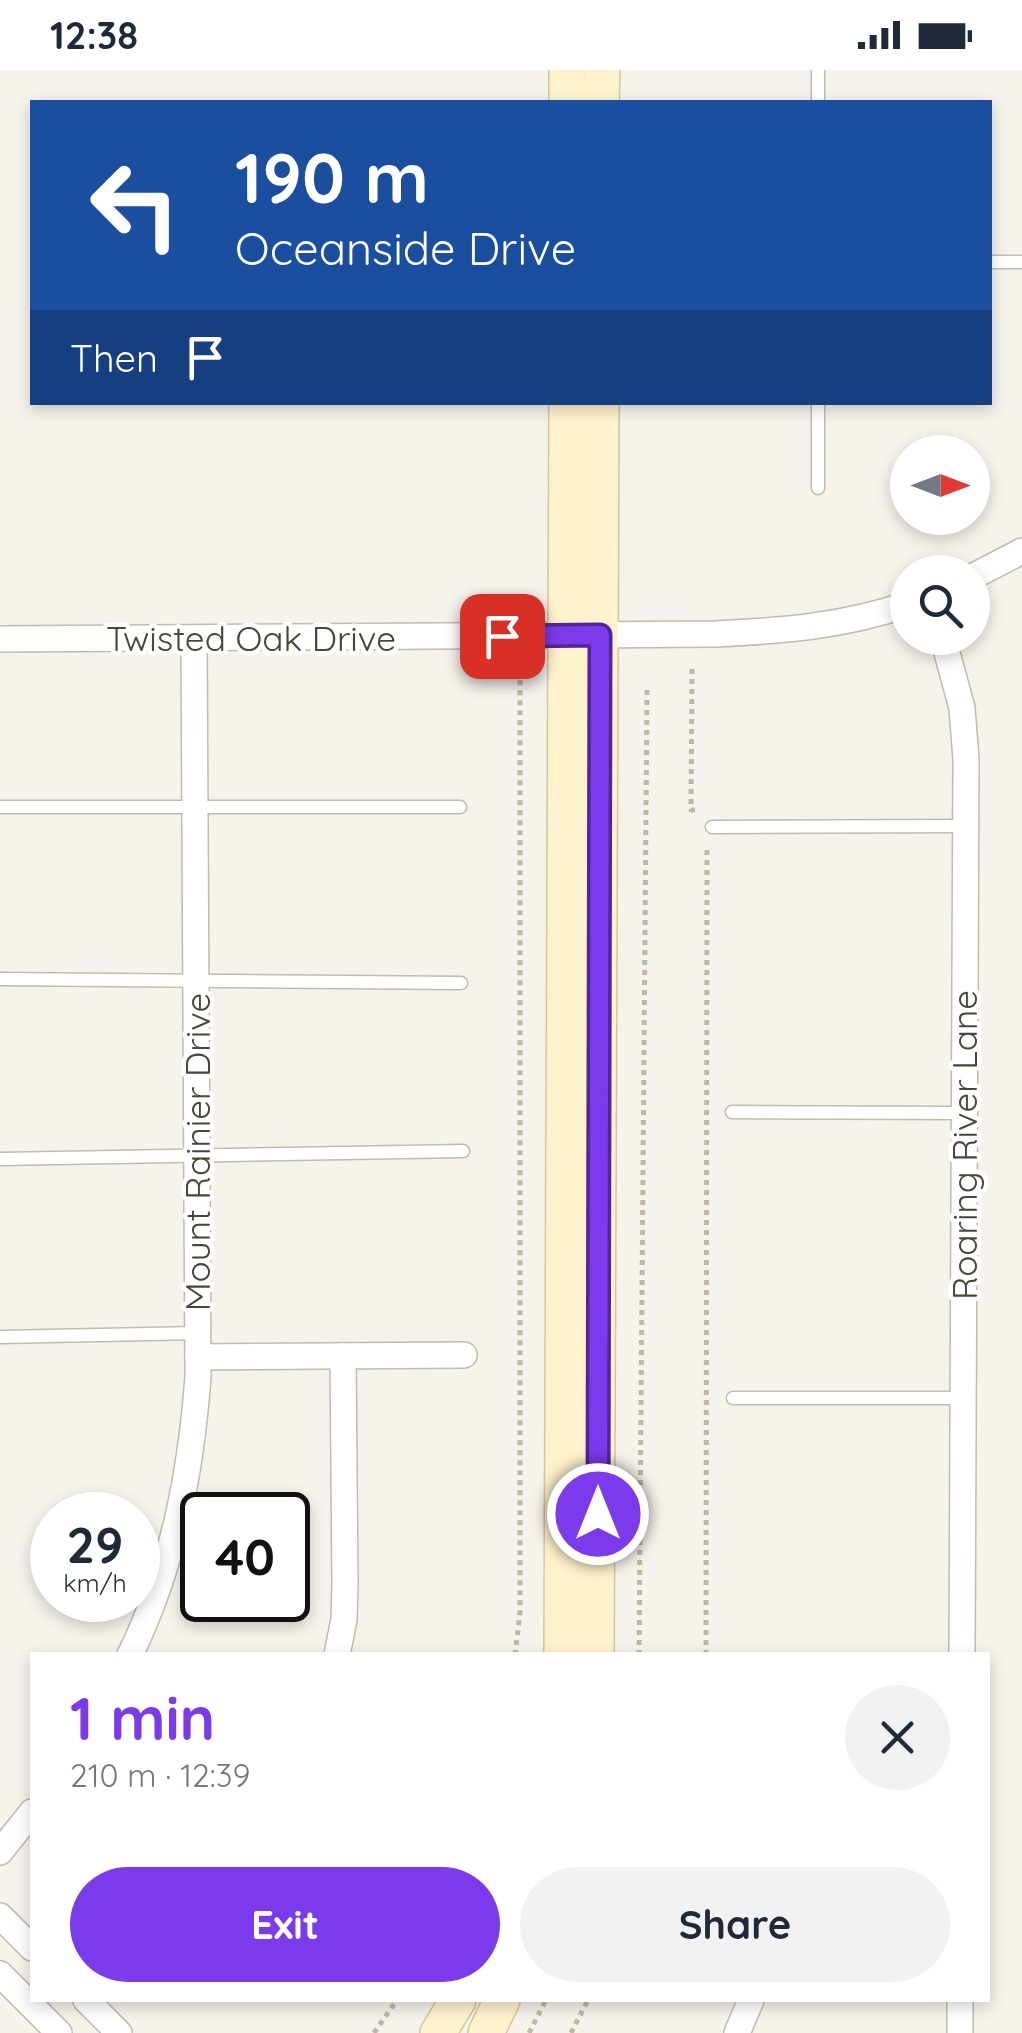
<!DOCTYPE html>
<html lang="en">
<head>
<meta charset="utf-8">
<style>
  :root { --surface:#fff; --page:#f2f2f3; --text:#1f2937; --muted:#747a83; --accent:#7c3aed }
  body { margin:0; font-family:Quicksand,sans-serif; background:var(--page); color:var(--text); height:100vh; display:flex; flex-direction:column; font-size:38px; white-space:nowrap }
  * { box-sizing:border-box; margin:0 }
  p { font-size:32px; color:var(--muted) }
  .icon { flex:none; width:55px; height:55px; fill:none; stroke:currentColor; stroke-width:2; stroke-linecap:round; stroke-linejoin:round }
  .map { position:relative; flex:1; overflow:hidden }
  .drawer { position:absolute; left:30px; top:1582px; width:960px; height:350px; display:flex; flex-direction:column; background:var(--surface); border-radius:0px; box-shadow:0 5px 15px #0003 }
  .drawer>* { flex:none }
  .hud { position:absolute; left:30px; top:30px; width:962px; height:305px; border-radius:0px; box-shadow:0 5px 15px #0003; background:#1a4fa0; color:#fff; overflow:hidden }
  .needle { width:65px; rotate:90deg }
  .fabs { position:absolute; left:890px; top:365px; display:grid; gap:20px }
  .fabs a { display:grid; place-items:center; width:100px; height:100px; border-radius:50%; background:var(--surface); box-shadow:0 5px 15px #0003; font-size:50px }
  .speed { position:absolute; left:30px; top:1422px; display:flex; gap:20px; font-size:50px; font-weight:700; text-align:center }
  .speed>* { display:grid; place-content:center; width:130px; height:130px; border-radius:50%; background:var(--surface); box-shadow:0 5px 15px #0003; line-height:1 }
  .speed small { font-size:25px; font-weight:400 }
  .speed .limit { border:5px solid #111; border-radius:15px; background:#fff; color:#111 }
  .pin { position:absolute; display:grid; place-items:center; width:85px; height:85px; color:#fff; margin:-42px; border-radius:20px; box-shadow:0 5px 15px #0006 }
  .me { position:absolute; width:110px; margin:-55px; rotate:0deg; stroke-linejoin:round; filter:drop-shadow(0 0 8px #0008) }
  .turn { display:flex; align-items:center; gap:35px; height:210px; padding:0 40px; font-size:45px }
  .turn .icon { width:130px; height:130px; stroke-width:2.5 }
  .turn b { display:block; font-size:70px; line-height:85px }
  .then { display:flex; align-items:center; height:95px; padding:0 40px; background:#0003; gap:20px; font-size:38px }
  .round { display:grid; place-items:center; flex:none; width:105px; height:105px; border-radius:52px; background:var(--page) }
  .summary { display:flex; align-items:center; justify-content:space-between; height:170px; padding:0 40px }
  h1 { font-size:60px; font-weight:800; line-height:75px; color:var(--accent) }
  .action { display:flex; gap:20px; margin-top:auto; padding:20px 40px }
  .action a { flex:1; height:115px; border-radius:60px; background:var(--accent); color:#fff; font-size:40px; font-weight:800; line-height:115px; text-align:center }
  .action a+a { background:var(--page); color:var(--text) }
  .status { display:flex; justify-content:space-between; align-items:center; height:70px; padding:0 50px; background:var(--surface); direction:ltr }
  .status svg { height:28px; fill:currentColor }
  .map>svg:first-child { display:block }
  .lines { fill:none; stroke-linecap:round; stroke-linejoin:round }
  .lane-casing { stroke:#c2bbae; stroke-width:15 }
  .street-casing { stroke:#c2bbae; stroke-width:28 }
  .secondary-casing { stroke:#d6c79b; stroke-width:38 }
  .path { stroke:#c4b79f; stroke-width:5; stroke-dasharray:5 5; stroke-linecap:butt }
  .lane { stroke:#fff; stroke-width:12 }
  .street { stroke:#fff; stroke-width:25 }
  .secondary { stroke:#fff3cd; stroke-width:35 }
  .route-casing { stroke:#51269a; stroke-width:25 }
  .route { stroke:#7c3aed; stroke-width:18 }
  .labels { text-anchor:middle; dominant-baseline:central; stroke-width:9; stroke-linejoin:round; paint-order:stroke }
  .street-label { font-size:35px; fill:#4b4439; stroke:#fff }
</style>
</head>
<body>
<div class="status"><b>12:38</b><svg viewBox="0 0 49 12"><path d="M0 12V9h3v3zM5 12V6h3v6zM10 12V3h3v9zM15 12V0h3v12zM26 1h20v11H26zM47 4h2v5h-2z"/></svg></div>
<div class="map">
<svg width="1022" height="1963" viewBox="0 0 1022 1963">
  <rect width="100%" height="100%" fill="#f6f3ec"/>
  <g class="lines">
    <!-- lane casing -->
    <g class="lane-casing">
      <g id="lane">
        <polyline points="818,32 818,0"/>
        <polyline points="990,192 1022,192"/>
        <polyline points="818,418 818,332"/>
        <polyline points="0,737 460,737"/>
        <polyline points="712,757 966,756"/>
        <polyline points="0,909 461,913"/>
        <polyline points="732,1042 964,1043"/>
        <polyline points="0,1089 463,1081"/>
        <polyline points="0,1267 198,1263"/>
        <polyline points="733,1328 963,1328"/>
      </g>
    </g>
    <!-- street casing -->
    <g class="street-casing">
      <g id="street">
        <polyline points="972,507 1022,481"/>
        <polyline points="943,568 962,638 966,689 962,1585"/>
        <path d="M0,569L715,564C781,561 845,556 908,534"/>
        <polyline points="198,1287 464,1285"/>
        <path d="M130,1585C173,1497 191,1403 198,1306L194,568"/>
        <polyline points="337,1585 344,1549 345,1514 343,1286"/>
        <polyline points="0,1782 32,1742"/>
        <polyline points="0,1846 32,1878"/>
        <polyline points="0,1904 59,1963"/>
        <polyline points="86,1930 119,1963"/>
        <polyline points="737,1963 751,1930"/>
        <polyline points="960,1963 960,1930"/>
      </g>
    </g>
    <!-- secondary casing -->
    <g class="secondary-casing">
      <g id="secondary">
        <polyline points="567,32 567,0"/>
        <polyline points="601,32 602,0"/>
        <polyline points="562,1585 567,332"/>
        <polyline points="596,1585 601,332"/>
        <polyline points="438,1963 458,1930"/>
        <polyline points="486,1963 502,1930"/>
      </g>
    </g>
    <!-- path -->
    <g class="path">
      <polyline points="692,599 691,740 698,740"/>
      <polyline points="515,1585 520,1542 520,595"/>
      <polyline points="639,1585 647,620"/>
      <polyline points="706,1585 707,778"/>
      <polyline points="374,1963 397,1930"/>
      <polyline points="529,1963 546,1930"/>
      <polyline points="571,1963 588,1930"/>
    </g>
    <!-- lane -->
    <use href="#lane" class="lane"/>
    <!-- street -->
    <use href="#street" class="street"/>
    <!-- secondary -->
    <use href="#secondary" class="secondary"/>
  </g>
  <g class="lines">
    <!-- route casing -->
    <g class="route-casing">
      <polyline id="route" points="502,566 600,565 598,1444"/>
    </g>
    <!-- route -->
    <use href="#route" class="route"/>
  </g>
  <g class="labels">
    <!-- street labels -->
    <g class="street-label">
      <text x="251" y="568">Twisted Oak Drive</text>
      <text transform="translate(964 1075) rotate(-90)">Roaring River Lane</text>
      <text transform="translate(197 1082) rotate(-90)">Mount Rainier Drive</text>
    </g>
  </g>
</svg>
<div class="fabs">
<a><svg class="needle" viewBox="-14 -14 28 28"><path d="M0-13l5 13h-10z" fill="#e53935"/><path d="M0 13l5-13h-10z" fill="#747a83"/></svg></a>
<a><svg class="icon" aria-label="search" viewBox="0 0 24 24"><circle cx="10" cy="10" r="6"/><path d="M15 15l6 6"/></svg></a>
</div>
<div class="speed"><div>29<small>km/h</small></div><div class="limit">40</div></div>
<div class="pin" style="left:502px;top:566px;background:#d93025"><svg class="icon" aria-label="arrive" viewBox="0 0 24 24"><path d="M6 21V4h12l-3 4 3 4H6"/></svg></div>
<svg class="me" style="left:598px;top:1444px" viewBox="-20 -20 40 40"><circle r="17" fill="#7c3aed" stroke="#fff" stroke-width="3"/><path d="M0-11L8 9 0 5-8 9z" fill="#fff"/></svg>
<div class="hud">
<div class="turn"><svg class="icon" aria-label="left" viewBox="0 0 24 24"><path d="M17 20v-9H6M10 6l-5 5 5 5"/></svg><div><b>190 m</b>Oceanside Drive</div></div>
<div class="then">Then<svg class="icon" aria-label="arrive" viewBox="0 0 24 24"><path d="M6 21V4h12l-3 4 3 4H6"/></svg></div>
</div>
<section class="drawer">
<div class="summary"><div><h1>1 min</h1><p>210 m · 12:39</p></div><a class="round"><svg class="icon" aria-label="close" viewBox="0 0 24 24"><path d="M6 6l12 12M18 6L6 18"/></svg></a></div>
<div class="action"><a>Exit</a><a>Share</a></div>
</section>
</div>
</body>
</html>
